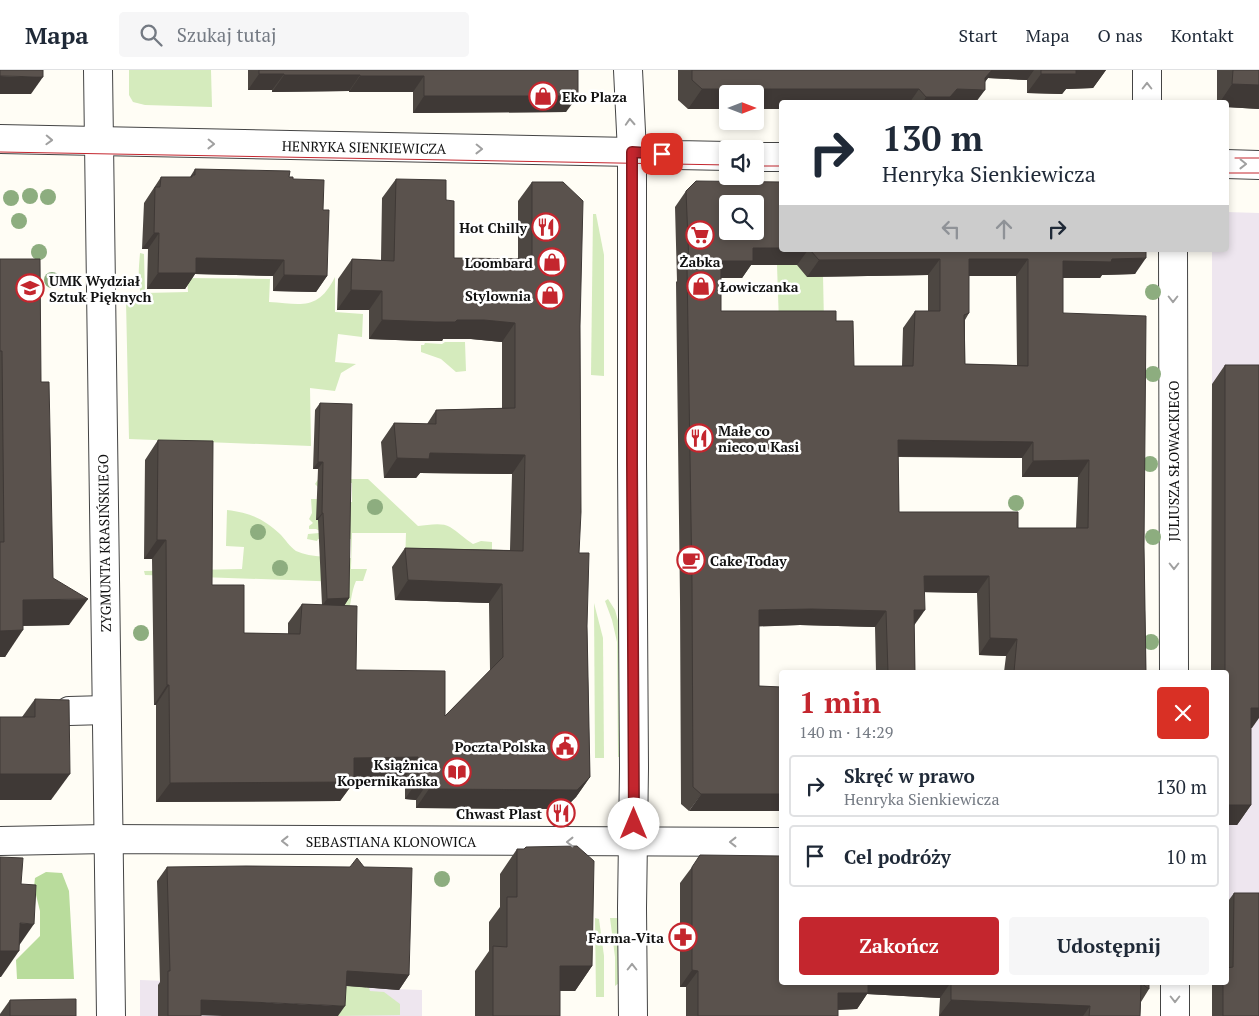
<!DOCTYPE html>
<html lang="pl">
<head>
<meta charset="utf-8">
<style>
  :root { --surface:#fff; --page:#f6f6f7; --text:#1f2937; --muted:#747a83; --line:#e0e1e3; --accent:#c4262e }
  body { margin:0; font-family:"PT Serif",serif; background:var(--page); color:var(--text); height:100vh; display:flex; flex-direction:column; font-size:19px; white-space:nowrap }
  * { box-sizing:border-box; margin:0 }
  p { font-size:16px; color:var(--muted) }
  .icon { flex:none; width:28px; height:28px; fill:none; stroke:currentColor; stroke-width:2; stroke-linecap:round; stroke-linejoin:round }
  .map { position:relative; flex:1; overflow:hidden }
  .panel { position:absolute; left:779px; top:600px; width:450px; height:315px; display:flex; flex-direction:column; background:var(--surface); border-radius:5px; box-shadow:0 2px 8px #0003 }
  .panel>* { flex:none }
  .top-card { position:absolute; left:779px; top:30px; width:450px; height:152px; border-radius:5px; box-shadow:0 2px 8px #0003; background:#fff; color:var(--text); overflow:hidden }
  .needle { width:32px; rotate:90deg }
  .buttons { position:absolute; left:719px; top:15px; display:grid; gap:10px }
  .buttons a { display:grid; place-items:center; width:45px; height:45px; border-radius:5px; background:var(--surface); box-shadow:0 2px 8px #0003; font-size:25px }
  .pin { position:absolute; display:grid; place-items:center; width:42px; height:42px; color:#fff; margin:-21px; border-radius:10px; box-shadow:0 2px 8px #0006 }
  .me { position:absolute; width:55px; margin:-28px; rotate:0deg; stroke-linejoin:round; filter:drop-shadow(0 0 4px #0008) }
  .turn { display:flex; align-items:center; gap:18px; height:105px; padding:0 20px; font-size:22px }
  .turn .icon { width:65px; height:65px; stroke-width:2.5 }
  .turn b { display:block; font-size:35px; line-height:42px }
  .lanes { display:flex; align-items:center; height:48px; padding:0 20px; background:#0003; justify-content:center; gap:25px; direction:ltr }
  .lanes .off { opacity:.35 }
  .round { display:grid; place-items:center; flex:none; width:52px; height:52px; border-radius:5px; background:var(--page) }
  .overview { display:flex; align-items:center; justify-content:space-between; height:85px; padding:0 20px }
  h1 { font-size:30px; font-weight:700; line-height:38px; color:var(--accent) }
  .action { display:flex; gap:10px; margin-top:auto; padding:10px 20px }
  .action a { flex:1; height:58px; border-radius:5px; background:var(--accent); color:#fff; font-size:20px; font-weight:700; line-height:58px; text-align:center }
  .action a+a { background:var(--page); color:var(--text) }
  ul { padding:0; list-style:none }
  li { display:flex; align-items:center; gap:15px; height:62px; margin:0 10px 8px; padding:0 10px; border:2px solid var(--line); border-radius:5px }
  li div { flex:1 }
  li b { display:block; font-size:19px }
  li em { font-style:normal }
  header { display:flex; align-items:center; gap:30px; box-sizing:border-box; height:70px; padding:0 25px; background:var(--surface); border-bottom:1px solid var(--line) }
  header strong { font-size:24px }
  nav { display:flex; gap:28px; margin-inline-start:auto; font-size:18px }
  .search { width:350px; height:45px; background:var(--page); display:flex; align-items:center; gap:12px; box-sizing:border-box; padding:0 18px; border-radius:5px; color:var(--muted); font-size:19px }
  .map>svg:first-child { display:block }
  .industrial { fill:#eee6ef }
  .green { fill:#d5ebbd }
  .forest { fill:#b9dc9c }
  .lines { fill:none; stroke-linecap:round; stroke-linejoin:round }
  .minor-casing { stroke:#444; stroke-width:30 }
  .minor { stroke:#fff; stroke-width:28 }
  .tram { stroke:#c4262e; stroke-width:1 }
  .tree { fill:#8dad7f }
  .wall { fill:#4d4742; fill-rule:evenodd }
  .shaded-wall { fill:#3f3936 }
  .building { fill:#5a524d; stroke:#3f3936; fill-rule:evenodd }
  .oneway { stroke:#a0a0a0 }
  .route-casing { stroke:#7f191e; stroke-width:12 }
  .route { stroke:#c4262e; stroke-width:9 }
  .labels { text-anchor:middle; dominant-baseline:central; stroke-width:5; stroke-linejoin:round; paint-order:stroke }
  .poi-label { font-size:14px; font-weight:bold; fill:#111; stroke:#fff; text-anchor:end }
  .street-label { font-size:14px; fill:#111; stroke:#fff }
</style>
</head>
<body>
<header>
<strong>Mapa</strong>
<div class="search"><svg class="icon" aria-label="search" viewBox="0 0 24 24"><circle cx="10" cy="10" r="6"/><path d="M15 15l6 6"/></svg>Szukaj tutaj</div>
<nav><a>Start</a><a>Mapa</a><a>O nas</a><a>Kontakt</a></nav>
</header>
<div class="map">
<svg width="1259" height="946" viewBox="0 0 1259 946">
  <rect width="100%" height="100%" fill="#fffdf5"/>
  <!-- industrial -->
  <g class="industrial">
    <polygon points="1226,142 1259,143 1259,946 1212,946 1212,913 1226,912 1226,602 1212,602 1212,180 1226,180"/>
    <polygon points="140,910 422,920 422,946 140,946"/>
  </g>
  <!-- green -->
  <g class="green">
    <polygon points="129,0 211,0 212,37 145,35 133,32 129,25"/>
    <polygon points="593,144 596,144 604,185 604,306 591,305"/>
    <path d="M140,183L144,184L145,223L188,222L187,208L270,209L269,232C302,234 318,241 335,207V242L363,244L362,267L338,264L335,292L356,294L341,303L335,321L310,318L311,376L129,369L126,231H145C136,220 139,197 140,183Z"/>
    <polygon points="777,195 797,195 823,205 824,253 779,253"/>
    <polygon points="445,272 465,272 466,301 456,302 441,289 421,282 421,275 424,275 425,273 442,274"/>
    <path d="M322,403L350,409H368L418,456C428,455 442,452 450,457C458,462 465,469 473,474L481,471L492,472V497L405,495L406,463H352L351,499H367L363,511H356C351,522 351,534 348,545L344,548V512L145,505L144,501L242,499L244,477L226,476L227,440C250,443 263,448 280,464C285,469 290,477 296,481C311,488 335,487 351,488V469H318L317,471L307,469L308,464L319,463L320,461L316,459H309V456L313,453L309,449L312,443L311,429H322V432H352V413L322,412L318,417L315,414Z"/>
    <polygon points="608,529 615,540 622,565 623,687 618,687 617,572 612,550 605,531"/>
    <polygon points="594,533 603,568 604,688 595,688"/>
    <polygon points="595,848 599,849 604,886 604,927 596,927"/>
    <polygon points="610,848 619,848 619,913 615,916 615,887"/>
    <polygon points="349,903 365,906 366,918 369,918 370,921 384,922 400,934 400,945 336,946 337,916 347,917"/>
  </g>
  <!-- forest -->
  <polygon class="forest" points="46,802 62,803 69,821 74,909 17,909 16,890 40,866 40,841 34,817 35,808"/>
  <g class="lines">
    <!-- minor casing -->
    <g class="minor-casing">
      <g id="minor">
        <polyline points="98,0 111,946"/>
        <polyline points="628,0 632,82 632,392 634,698 632,838 633,946"/>
        <polyline points="1147,32 1147,0"/>
        <polyline points="0,69 632,82 677,85 728,86"/>
        <polyline points="755,87 781,87"/>
        <polyline points="1226,94 1259,95"/>
        <polyline points="1173,180 1174,602"/>
        <polyline points="69,641 106,640"/>
        <polyline points="0,771 107,769 781,772"/>
        <polyline points="1175,912 1175,946"/>
      </g>
    </g>
    <!-- minor -->
    <use href="#minor" class="minor"/>
    <!-- tram -->
    <g class="tram">
      <polyline points="0,82 728,95"/>
      <polyline points="1235,88 1259,88"/>
      <polyline points="755,96 781,96"/>
      <polyline points="1226,103 1259,103"/>
    </g>
  </g>
  <!-- trees -->
  <g class="tree">
    <circle cx="30" cy="126" r="8"/>
    <circle cx="48" cy="127" r="8"/>
    <circle cx="11" cy="128" r="8"/>
    <circle cx="19" cy="151" r="8"/>
    <circle cx="39" cy="182" r="8"/>
    <circle cx="52" cy="210" r="8"/>
    <circle cx="1153" cy="222" r="8"/>
    <circle cx="1153" cy="304" r="8"/>
    <circle cx="1150" cy="394" r="8"/>
    <circle cx="1016" cy="433" r="8"/>
    <circle cx="375" cy="437" r="8"/>
    <circle cx="258" cy="462" r="8"/>
    <circle cx="1153" cy="467" r="8"/>
    <circle cx="280" cy="498" r="8"/>
    <circle cx="141" cy="563" r="8"/>
    <circle cx="1151" cy="572" r="8"/>
    <circle cx="442" cy="809" r="8"/>
  </g>
  <!-- wall -->
  <g class="wall">
    <polygon points="248,0 578,0 566,42 413,43 413,22 349,22 349,21 272,22 272,20 248,20"/>
    <polygon points="678,0 1106,0 1093,18 1066,19 1062,24 1027,23 1027,10 988,8 985,12 976,32 781,32 688,39 678,30"/>
    <polygon points="1217,0 1259,0 1259,39 1226,37 1226,32 1217,32"/>
    <polygon points="195,99 289,107 293,109 323,140 327,206 316,222 273,221 273,206 195,204 185,219 147,219 148,179 142,179 144,133 161,107 190,107"/>
    <polygon points="396,109 446,130 454,188 518,189 518,131 532,112 580,256 579,483 587,556 590,707 576,727 564,739 416,738 416,730 405,729 405,707 354,707 354,712 340,731 156,732 156,635 154,635 152,489 144,489 145,390 158,370 212,515 244,563 288,564 288,553 302,534 322,535 318,450 316,450 318,399 313,399 315,340 320,333 349,528 344,536 356,600 445,646 490,601 489,533 395,530 392,497 405,478 510,480 512,404 420,403 416,408 384,408 381,372 394,353 427,354 436,340 502,338 502,272 471,269 443,269 442,271 422,271 369,269 369,240 337,240 338,209 352,189 381,190 382,128"/>
    <path d="M686,121L781,180H1146L1135,204L1102,205L1100,208H1063V243L1144,477L1146,602H1004L1006,586L979,585L977,523L924,522L914,555L915,602H876L875,557L800,555L759,556V616L781,617L689,741L681,734L680,529L676,212L677,211L675,137ZM751,195H797L807,207L928,205V241H915L903,258L902,296H854L836,251L721,241V208H742ZM969,206H1016L1017,295L965,294V250L969,243ZM898,387L1022,388V407H1078L1076,458H1018L899,442Z"/>
    <polygon points="0,189 41,312 53,508 69,555 23,556 5,587 0,587"/>
    <polygon points="1225,295 1252,658 1251,658 1251,735 1237,755 1226,755 1226,602 1211,602 1212,314"/>
    <polygon points="35,629 51,730 22,647"/>
    <polygon points="517,779 592,896 575,921 560,921 560,946 475,946 475,901 489,881 489,852 500,837 500,804"/>
    <polygon points="167,797 409,905 399,920 346,916 201,945 201,946 158,946 158,915 160,912 157,811"/>
    <polygon points="692,797 781,912 1149,912 1149,919 1141,932 1140,946 939,946 940,928 867,924 857,939 838,940 838,946 686,946 686,917 680,917 680,813"/>
    <polygon points="1234,823 1259,946 1212,946 1212,914 1213,912 1226,912 1226,834"/>
    <polygon points="10,930 76,946 0,946 0,944"/>
  </g>
  <!-- shaded-wall -->
  <g class="shaded-wall">
    <polygon points="992,0 1034,0 1027,10 988,8 978,20 985,20 976,32 923,32 926,27 985,8"/>
    <polygon points="1076,0 1106,0 1093,18 1066,19 1062,24 1027,23 1041,4"/>
    <polygon points="259,4 284,4 272,20 248,20"/>
    <polygon points="284,5 360,5 349,21 272,22"/>
    <polygon points="0,6 43,7 31,24 0,24"/>
    <polygon points="360,6 424,6 413,22 349,22"/>
    <polygon points="1232,14 1259,15 1259,39 1226,37 1226,32 1220,32"/>
    <polygon points="702,19 919,19 910,32 781,32 781,39 755,39 755,24 728,24 728,39 688,39"/>
    <polygon points="424,26 578,26 566,42 413,43"/>
    <polygon points="154,163 159,163 148,179 142,179"/>
    <polygon points="753,178 781,178 781,180 808,180 797,195 751,195 742,208 709,208 721,191"/>
    <polygon points="196,188 284,190 273,206 195,204 185,219 147,219 158,203"/>
    <polygon points="1146,188 1135,204 1102,205 1100,208 1051,208 1063,191 1112,189"/>
    <polygon points="940,189 928,205 807,207 819,190"/>
    <polygon points="969,189 1028,189 1016,206 958,206"/>
    <polygon points="284,205 327,206 316,222 273,221"/>
    <polygon points="351,220 382,221 369,240 337,240"/>
    <polygon points="382,250 484,250 515,253 502,272 471,269 443,269 442,271 422,271 369,269"/>
    <polygon points="898,370 1033,372 1022,388 887,386"/>
    <polygon points="430,383 525,385 512,404 420,403 416,408 384,408 397,388"/>
    <polygon points="1089,390 1078,407 1022,407 1033,391"/>
    <polygon points="318,392 323,392 318,399 313,399"/>
    <polygon points="322,443 323,443 318,450 316,450"/>
    <polygon points="157,470 166,470 152,489 144,489"/>
    <polygon points="924,506 989,506 977,523 913,522"/>
    <polygon points="408,510 502,514 489,533 395,530"/>
    <polygon points="349,528 344,536 322,536 327,529"/>
    <polygon points="88,529 69,555 5,556 23,530"/>
    <polygon points="812,539 886,541 875,557 800,555 747,557 759,540"/>
    <polygon points="914,540 925,540 913,557"/>
    <polygon points="23,560 5,587 0,587 0,561"/>
    <polygon points="990,568 1017,569 1006,586 979,585"/>
    <polygon points="167,615 169,615 156,635 154,635"/>
    <polygon points="1251,638 1259,638 1259,648 1252,658 1237,658"/>
    <polygon points="418,687 405,707 341,708 354,688"/>
    <polygon points="0,704 70,704 51,730 0,730"/>
    <polygon points="590,707 576,727 564,739 416,738 429,719"/>
    <polygon points="418,710 429,711 416,730 405,729"/>
    <polygon points="354,712 340,731 156,732 170,713"/>
    <polygon points="701,724 781,724 781,741 689,741"/>
    <polygon points="1226,735 1251,735 1237,755 1226,755"/>
    <polygon points="20,853 34,854 16,880"/>
    <polygon points="0,881 19,881 1,907 0,907"/>
    <polygon points="560,896 592,896 575,921 543,920"/>
    <polygon points="692,900 698,901 686,917 680,917"/>
    <polygon points="347,901 409,905 399,920 337,915"/>
    <polygon points="865,912 951,912 940,928 867,924 857,939 827,940 838,923"/>
    <polygon points="201,930 345,936 338,946 222,946 191,945"/>
    <polygon points="951,930 1090,936 1083,946 939,946"/>
  </g>
  <!-- building -->
  <g class="building">
    <polygon points="0,0 43,0 43,7 0,6"/>
    <polygon points="259,0 578,0 578,26 424,26 424,6 360,6 360,5 284,5 284,4 259,4"/>
    <polygon points="692,0 992,0 985,8 985,20 957,19 950,27 926,27 919,19 702,19 692,10"/>
    <rect x="1041" y="0" width="35" height="4"/>
    <polygon points="1233,0 1259,0 1259,15 1232,14"/>
    <polygon points="195,99 290,101 289,107 293,107 293,109 324,110 323,140 329,140 327,206 284,205 284,190 196,188 196,203 158,203 159,163 154,163 155,117 160,117 161,107 192,107 192,105 195,105"/>
    <polygon points="396,109 446,110 446,130 454,131 454,188 532,189 532,112 563,112 583,131 580,256 581,442 579,483 589,483 587,556 590,707 577,720 429,719 429,711 418,710 418,687 354,688 354,712 170,713 169,615 167,615 166,470 157,470 158,370 213,371 212,515 244,515 244,563 300,564 302,534 357,536 356,600 445,601 445,646 503,587 502,514 408,510 405,478 523,481 525,385 430,383 429,389 397,388 394,353 436,354 436,340 515,338 515,253 484,250 457,250 455,252 435,252 382,250 382,221 351,220 352,189 394,191"/>
    <path d="M696,111L781,112V178H753V191H721V241H836V251H853L854,296H913L915,241H940V189L819,190L810,180H1146V188L1112,189L1111,192L1063,191V243L1146,246L1144,477L1146,602H1014L1017,569L990,568L989,506H924L925,540H914L915,602H888L886,541L812,539L759,540V616L781,617V724H701L693,717L692,513L687,196L689,194L686,121ZM728,134H755V161H728ZM969,189H1028V296L965,294L964,245L969,243ZM898,370L1033,372V391L1089,390L1088,458H1018V442H899Z"/>
    <polygon points="0,189 40,189 41,312 49,312 53,508 88,529 23,530 23,560 0,561 0,472 4,472 2,281 0,281"/>
    <polygon points="1225,295 1259,295 1259,638 1251,638 1251,735 1226,735 1226,602 1225,602"/>
    <polygon points="320,333 352,334 349,528 327,529 323,443 322,443 323,392 318,392"/>
    <polygon points="35,629 69,630 70,704 0,704 0,647 35,647"/>
    <polygon points="577,776 594,791 592,896 560,896 560,946 493,946 493,876 507,877 507,827 517,827 517,779 524,779 526,777"/>
    <polygon points="700,785 781,786 781,912 868,912 868,923 838,923 838,946 698,946 698,901 692,900 692,797"/>
    <polygon points="0,787 23,788 21,814 36,815 34,854 20,853 19,881 0,881"/>
    <polygon points="357,788 364,797 412,798 409,905 347,901 345,936 201,930 201,946 168,946 168,901 170,901 167,797 246,796 350,797"/>
    <polygon points="1234,823 1259,823 1259,946 1223,946 1223,912 1226,912 1226,898 1233,897"/>
    <polygon points="951,912 1149,912 1149,919 1141,913 1140,946 1089,946 1090,936 951,930"/>
    <polygon points="76,929 76,946 10,946 10,930"/>
  </g>
  <!-- one-way arrows -->
  <defs><path id="oneway-chevron" d="M-2-3.5L2.5 0L-2 3.5" fill="none" stroke-width="1.6" stroke-linecap="round" stroke-linejoin="round" transform="scale(1.25)"/></defs>
  <g class="oneway">
    <use href="#oneway-chevron" transform="translate(1147 16) rotate(-90)"/>
    <use href="#oneway-chevron" transform="translate(630 52) rotate(-93)"/>
    <use href="#oneway-chevron" transform="translate(49 70) rotate(2)"/>
    <use href="#oneway-chevron" transform="translate(211 74) rotate(1)"/>
    <use href="#oneway-chevron" transform="translate(479 79) rotate(1)"/>
    <use href="#oneway-chevron" transform="translate(1243 94) rotate(1)"/>
    <use href="#oneway-chevron" transform="translate(1173 229) rotate(90)"/>
    <use href="#oneway-chevron" transform="translate(1174 496) rotate(90)"/>
    <use href="#oneway-chevron" transform="translate(285 771) rotate(-180)"/>
    <use href="#oneway-chevron" transform="translate(570 772) rotate(-180)"/>
    <use href="#oneway-chevron" transform="translate(733 772) rotate(-180)"/>
    <use href="#oneway-chevron" transform="translate(632 897) rotate(-90)"/>
    <use href="#oneway-chevron" transform="translate(1175 929) rotate(90)"/>
  </g>
  <g class="lines">
    <!-- route casing -->
    <g class="route-casing">
      <polyline id="route" points="634,754 632,392 632,82 662,84"/>
    </g>
    <!-- route -->
    <use href="#route" class="route"/>
  </g>
  <!-- icons -->
  <defs>
    <g id="shop-ring" transform="scale(1.4375)"><circle r="9.5" fill="#fff" stroke="#c4262e" stroke-width="1.5"/><path d="M-5-2.5h2.3a2.7 3.5 0 0 1 5.4 0H5L5.5 6h-11ZM-1.5-2.5h3a1.5 2.3 0 0 0-3 0Z" fill="#c4262e"/></g>
    <g id="restaurant-ring" transform="scale(1.4375)"><circle r="9.5" fill="#fff" stroke="#c4262e" stroke-width="1.5"/><path d="M-5-6h1v4h1v-4h1v4h1v-4h1v5L-1.5 .5V6h-2V.5L-5-1ZM5-6V6H3V1.5H1.5Q1.5-4 5-6Z" fill="#c4262e"/></g>
    <g id="supermarket-ring" transform="scale(1.4375)"><circle r="9.5" fill="#fff" stroke="#c4262e" stroke-width="1.5"/><path d="M-6-5.5h2.5l.6 2H6L4.5 2H-2.5L-4.4-4H-6ZM-1.5 3.2a1.3 1.3 0 1 0 .1 0ZM3 3.2a1.3 1.3 0 1 0 .1 0Z" fill="#c4262e"/></g>
    <g id="university-ring" transform="scale(1.4375)"><circle r="9.5" fill="#fff" stroke="#c4262e" stroke-width="1.5"/><path d="M0-5L7-2L0 1L-7-2ZM-4 1L0 2.5L4 1V4Q0 6-4 4Z" fill="#c4262e"/></g>
    <g id="cafe-ring" transform="scale(1.4375)"><circle r="9.5" fill="#fff" stroke="#c4262e" stroke-width="1.5"/><path d="M-5.5-4.5H6V0H3Q3 3.5 0 3.5H-2.5Q-5.5 3.5-5.5 0ZM3-3.2v2h1.7v-2ZM-6 4.5H4V6H-6Z" fill="#c4262e"/></g>
    <g id="civic-ring" transform="scale(1.4375)"><circle r="9.5" fill="#fff" stroke="#c4262e" stroke-width="1.5"/><path d="M-.6-6.5H3V-4.5H.6V-3L4-1V1h2V6H-6V1h2V-1L-.6-3ZM-1.2 2.5V6h2.4V2.5Z" fill="#c4262e"/></g>
    <g id="library-ring" transform="scale(1.4375)"><circle r="9.5" fill="#fff" stroke="#c4262e" stroke-width="1.5"/><path d="M-6-4Q-3-5.5-.7-3.5V5Q-3 3-6 4ZM6-4Q3-5.5 .7-3.5V5Q3 3 6 4Z" fill="#c4262e"/></g>
    <g id="pharmacy-ring" transform="scale(1.4375)"><circle r="9.5" fill="#fff" stroke="#c4262e" stroke-width="1.5"/><path d="M-2-6h4v4h4v4h-4v4h-4v-4h-4v-4h4Z" fill="#c4262e"/></g>
  </defs>
  <g fill-rule="evenodd">
    <use href="#shop-ring" x="543" y="26"/>
    <use href="#restaurant-ring" x="546" y="157"/>
    <use href="#supermarket-ring" x="700" y="165"/>
    <use href="#shop-ring" x="552" y="192"/>
    <use href="#shop-ring" x="701" y="216"/>
    <use href="#university-ring" x="30" y="218"/>
    <use href="#shop-ring" x="550" y="225"/>
    <use href="#restaurant-ring" x="699" y="368"/>
    <use href="#cafe-ring" x="691" y="490"/>
    <use href="#civic-ring" x="565" y="676"/>
    <use href="#library-ring" x="457" y="702"/>
    <use href="#restaurant-ring" x="561" y="743"/>
    <use href="#pharmacy-ring" x="683" y="867"/>
  </g>
  <g class="labels">
    <!-- poi labels -->
    <g class="poi-label">
      <text x="562" y="26" text-anchor="start">Eko Plaza</text>
      <text x="527" y="157">Hot Chilly</text>
      <text x="700" y="191" text-anchor="middle">Żabka</text>
      <text x="533" y="192">Loombard</text>
      <text x="49" y="210" text-anchor="start">UMK Wydział<tspan x="49" dy="16">Sztuk Pięknych</tspan></text>
      <text x="720" y="216" text-anchor="start">Łowiczanka</text>
      <text x="531" y="225">Stylownia</text>
      <text x="718" y="360" text-anchor="start">Małe co<tspan x="718" dy="16">nieco u Kasi</tspan></text>
      <text x="710" y="490" text-anchor="start">Cake Today</text>
      <text x="546" y="676">Poczta Polska</text>
      <text x="438" y="694">Książnica<tspan x="438" dy="16">Kopernikańska</tspan></text>
      <text x="542" y="743">Chwast Plast</text>
      <text x="664" y="867">Farma-Vita</text>
    </g>
    <!-- street labels -->
    <g class="street-label">
      <text transform="translate(364 77) rotate(1)">HENRYKA SIENKIEWICZA</text>
      <text transform="translate(1173 391) rotate(-90)">JULIUSZA SŁOWACKIEGO</text>
      <text transform="translate(104 473) rotate(-91)">ZYGMUNTA KRASIŃSKIEGO</text>
      <text x="391" y="771">SEBASTIANA KLONOWICA</text>
    </g>
  </g>
</svg>
<div class="buttons">
<a><svg class="needle" viewBox="-14 -14 28 28"><path d="M0-13l5 13h-10z" fill="#e53935"/><path d="M0 13l5-13h-10z" fill="#747a83"/></svg></a>
<a><svg class="icon" aria-label="sound" viewBox="0 0 24 24"><path d="M4 9h4l5-4v14l-5-4H4zM17 9q2 3 0 6"/></svg></a>
<a><svg class="icon" aria-label="search" viewBox="0 0 24 24"><circle cx="10" cy="10" r="6"/><path d="M15 15l6 6"/></svg></a>
</div>
<div class="pin" style="left:662px;top:84px;background:#d93025"><svg class="icon" aria-label="arrive" viewBox="0 0 24 24"><path d="M6 21V4h12l-3 4 3 4H6"/></svg></div>
<svg class="me" style="left:634px;top:754px" viewBox="-20 -20 40 40"><circle r="19" fill="#fff"/><path d="M0-13L10 11 0 6-10 11z" fill="#c4262e"/></svg>
<div class="top-card">
<div class="turn"><svg class="icon" aria-label="right" viewBox="0 0 24 24"><path d="M7 20v-9h11M14 6l5 5-5 5"/></svg><div><b>130 m</b>Henryka Sienkiewicza</div></div>
<div class="lanes"><svg class="icon off" aria-label="left" viewBox="0 0 24 24"><path d="M17 20v-9H6M10 6l-5 5 5 5"/></svg><svg class="icon off" aria-label="ahead" viewBox="0 0 24 24"><path d="M12 20V5M6 11l6-6 6 6"/></svg><svg class="icon" aria-label="right" viewBox="0 0 24 24"><path d="M7 20v-9h11M14 6l5 5-5 5"/></svg></div>
</div>
<section class="panel">
<div class="overview"><div><h1>1 min</h1><p>140 m · 14:29</p></div><a class="round" style="background:#d93025;color:#fff"><svg class="icon" aria-label="close" viewBox="0 0 24 24"><path d="M6 6l12 12M18 6L6 18"/></svg></a></div>
<ul>
<li><svg class="icon" aria-label="right" viewBox="0 0 24 24"><path d="M7 20v-9h11M14 6l5 5-5 5"/></svg><div><b>Skręć w prawo</b><p>Henryka Sienkiewicza</p></div><em>130 m</em></li>
<li><svg class="icon" aria-label="arrive" viewBox="0 0 24 24"><path d="M6 21V4h12l-3 4 3 4H6"/></svg><div><b>Cel podróży</b></div><em>10 m</em></li>
</ul>
<div class="action"><a>Zakończ</a><a>Udostępnij</a></div>
</section>
</div>
</body>
</html>
